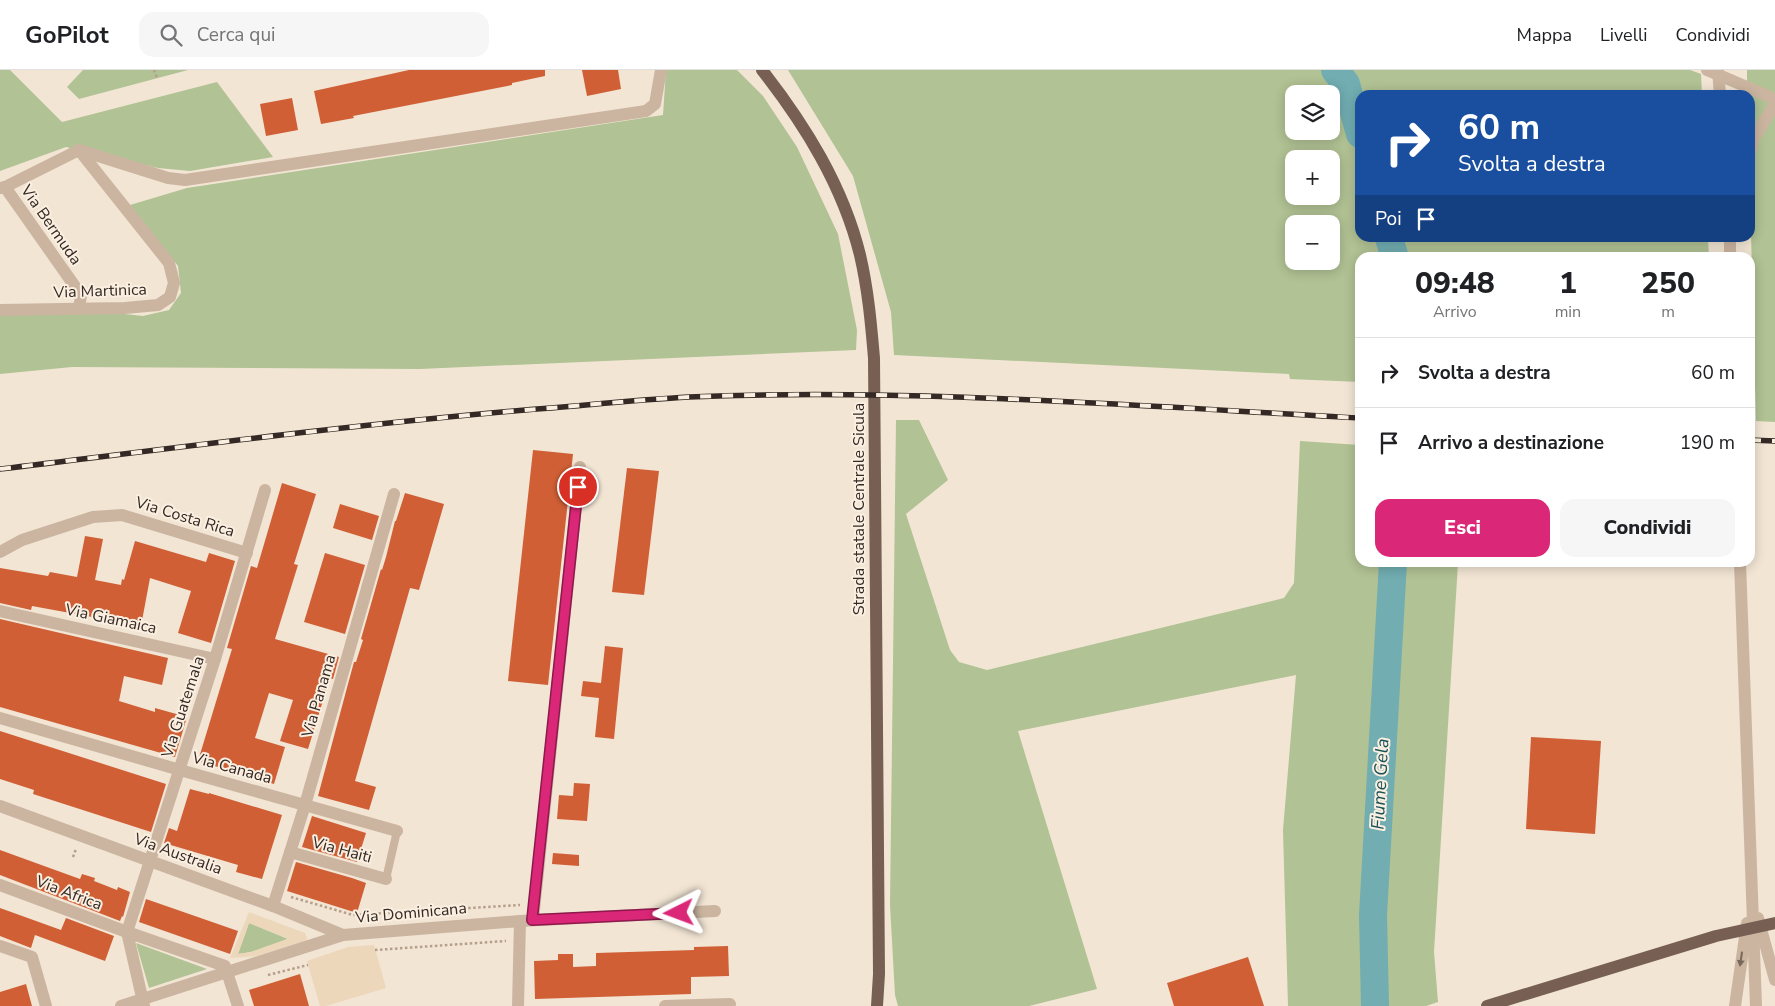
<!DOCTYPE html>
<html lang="it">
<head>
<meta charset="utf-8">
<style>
  :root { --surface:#fff; --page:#f6f6f6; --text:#202124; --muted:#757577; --line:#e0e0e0; --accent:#db2777 }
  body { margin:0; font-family:"Nunito Sans",sans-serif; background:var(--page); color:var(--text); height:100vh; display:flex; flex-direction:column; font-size:19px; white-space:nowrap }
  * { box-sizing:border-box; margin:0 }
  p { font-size:16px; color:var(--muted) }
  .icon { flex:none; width:28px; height:28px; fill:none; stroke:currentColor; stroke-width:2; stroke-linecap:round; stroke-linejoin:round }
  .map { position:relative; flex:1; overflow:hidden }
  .sheet { position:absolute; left:1355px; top:182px; width:400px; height:315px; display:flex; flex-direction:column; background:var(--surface); border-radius:15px; box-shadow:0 2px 12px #0003 }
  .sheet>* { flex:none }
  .hud { position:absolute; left:1355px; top:20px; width:400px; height:152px; border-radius:15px; box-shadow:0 2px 12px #0003; background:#1a4fa0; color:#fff; overflow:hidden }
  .controls { position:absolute; left:1285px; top:15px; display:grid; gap:10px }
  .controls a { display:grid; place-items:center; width:55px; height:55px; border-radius:10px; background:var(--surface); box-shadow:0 2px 12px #0003; font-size:25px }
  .pin { position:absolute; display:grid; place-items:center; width:42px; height:42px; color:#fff; margin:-21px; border:2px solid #fff; border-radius:50%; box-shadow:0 1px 5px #0007 }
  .me { position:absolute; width:55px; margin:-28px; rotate:267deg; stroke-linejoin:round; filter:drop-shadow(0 0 4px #0008) }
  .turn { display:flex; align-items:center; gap:18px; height:105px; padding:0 20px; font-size:22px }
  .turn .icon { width:65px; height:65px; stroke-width:2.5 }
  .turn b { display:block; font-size:35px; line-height:42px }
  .then { display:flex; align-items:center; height:48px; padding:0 20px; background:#0003; gap:10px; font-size:19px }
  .eta { display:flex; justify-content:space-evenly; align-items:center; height:85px; text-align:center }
  .eta b { font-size:30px; font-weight:800; line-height:35px }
  .cta { display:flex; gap:10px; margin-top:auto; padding:10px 20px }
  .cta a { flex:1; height:58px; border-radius:15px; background:var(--accent); color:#fff; font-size:20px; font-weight:800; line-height:58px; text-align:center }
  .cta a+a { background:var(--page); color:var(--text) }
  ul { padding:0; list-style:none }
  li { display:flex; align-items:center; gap:15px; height:70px; padding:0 20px; border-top:1px solid var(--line) }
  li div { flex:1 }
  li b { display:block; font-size:19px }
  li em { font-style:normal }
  header { display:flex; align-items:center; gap:30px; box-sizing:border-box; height:70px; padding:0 25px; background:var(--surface); border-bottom:1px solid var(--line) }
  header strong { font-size:24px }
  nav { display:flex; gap:28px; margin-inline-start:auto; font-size:18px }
  .search { width:350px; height:45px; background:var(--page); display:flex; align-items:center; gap:12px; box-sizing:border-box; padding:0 18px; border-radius:15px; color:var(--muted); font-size:19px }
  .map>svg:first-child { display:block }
  .green { fill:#b1c294; fill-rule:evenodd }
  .plaza { fill:#ecd7ba; fill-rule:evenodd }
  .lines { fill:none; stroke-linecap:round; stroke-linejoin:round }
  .river { stroke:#71adb1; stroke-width:28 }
  .building { fill:#d05f35 }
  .path { stroke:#b69f8a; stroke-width:2.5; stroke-dasharray:2.5 2.5; stroke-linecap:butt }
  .service { stroke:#cbb5a0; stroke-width:8 }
  .minor { stroke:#cbb5a0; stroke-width:12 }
  .primary { stroke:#776053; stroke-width:12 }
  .rail-casing { stroke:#342924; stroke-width:5.5 }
  .rail { stroke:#faefe0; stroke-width:4; stroke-dasharray:11; stroke-linecap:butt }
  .oneway { fill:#78685c }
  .route-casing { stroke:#8e194d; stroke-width:12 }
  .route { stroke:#db2777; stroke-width:9 }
  .labels { text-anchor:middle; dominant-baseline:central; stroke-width:4; stroke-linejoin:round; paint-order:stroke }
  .street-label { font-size:16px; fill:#342924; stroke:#faefe0 }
  .water-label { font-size:18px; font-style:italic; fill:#175158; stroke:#faefe0 }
</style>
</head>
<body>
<header>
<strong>GoPilot</strong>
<div class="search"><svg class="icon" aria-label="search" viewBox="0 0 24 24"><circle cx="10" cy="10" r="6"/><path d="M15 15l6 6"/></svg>Cerca qui</div>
<nav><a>Mappa</a><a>Livelli</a><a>Condividi</a></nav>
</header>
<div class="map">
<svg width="1775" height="936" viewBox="0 0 1775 936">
  <rect width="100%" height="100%" fill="#f2e5d4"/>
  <!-- green -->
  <g class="green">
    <polygon points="0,0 10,0 62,52 217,12 273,87 190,101 158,98 66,77 0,101"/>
    <polygon points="83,0 188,0 79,29 67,17"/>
    <polygon points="666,0 737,0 763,26 797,77 838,164 857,260 856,280 420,299 72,297 0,304 0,243 79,239 143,246 169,240 181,223 178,196 130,135 187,118 663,45"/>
    <path d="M788,0H1690L1701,4L1702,25H1360V168H1708L1709,187L1360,188V312L1290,309L1289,304L894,285L891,242L853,106ZM1294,24H1331V61H1294ZM1294,89H1331V126H1294ZM1294,154H1331V191H1294Z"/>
    <polygon points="1747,0 1775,0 1775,352 1756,351 1750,127 1750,25 1747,25"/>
    <polygon points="896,350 919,350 948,410 906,444 950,580 959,592 987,600 1284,528 1294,513 1300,371 1360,375 1360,492 1458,493 1434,882 1438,932 1426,936 1288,936 1283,760 1296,605 1018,661 1097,919 1029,936 898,936 895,925 890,835"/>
    <polygon points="249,853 288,869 251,882 238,884"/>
    <polygon points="136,873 207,899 149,918"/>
  </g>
  <!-- plaza -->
  <g class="plaza">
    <path d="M249,842L305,863L307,868L306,871L258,886L230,888ZM249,853L287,868V869L251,882L238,884Z"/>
    <polygon points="374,875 386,918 326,936 320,936 307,891 348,877"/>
  </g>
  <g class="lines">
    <!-- river -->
    <g class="river">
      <polyline points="1335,0 1346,14 1360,64"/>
      <polyline points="1389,168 1395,188"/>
      <polyline points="1375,936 1373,845 1393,492"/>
    </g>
  </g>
  <!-- building -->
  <g class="building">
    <polygon points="409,0 545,0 545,6 512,13 512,15 353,46 354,48 321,54 314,21"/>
    <polygon points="582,0 618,0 621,19 587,26"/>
    <polygon points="292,28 298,60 266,66 260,34"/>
    <polygon points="533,380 573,384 548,615 508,611"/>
    <polygon points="627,398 659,401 644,525 612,522"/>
    <polygon points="282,413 316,424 294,494 298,495 275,569 339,587 333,609 330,608 308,679 280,671 293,630 269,623 255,668 285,677 274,714 198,691 232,579 227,578 251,496 257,498"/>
    <polygon points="405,423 444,434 419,520 410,518 355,711 376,717 369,740 318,726 348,614 354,592 356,592 363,570 361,569 381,499 382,500 386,487 395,451 396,451"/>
    <polygon points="340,434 379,446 372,470 333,458"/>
    <polygon points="85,466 103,469 95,510 121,515 122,509 124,510 135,471 206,492 209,483 235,491 211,573 178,563 191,521 150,508 141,556 32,536 31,540 0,533 0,498 48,506 50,502 77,507"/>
    <polygon points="325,483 365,495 345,564 304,552"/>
    <polygon points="0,549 168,588 162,615 124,606 119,631 155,642 155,638 187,647 175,687 0,637"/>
    <polygon points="605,576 623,578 614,669 595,667 599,628 581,626 583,611 601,613"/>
    <polygon points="0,661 166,714 151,762 33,724 34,720 0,709"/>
    <polygon points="1531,667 1601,671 1595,764 1526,759"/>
    <polygon points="574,713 590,714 587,751 557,749 559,725 573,726"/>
    <polygon points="190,719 209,724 209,723 282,745 262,809 236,802 238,795 164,773 169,758 177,761"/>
    <polygon points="312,746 366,763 357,792 302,777"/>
    <polygon points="0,780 80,809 82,804 95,808 94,811 117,820 118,817 130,822 123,847 122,846 120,851 0,805"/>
    <polygon points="553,783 579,785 579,796 552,794"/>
    <polygon points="296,792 352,808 366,813 357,843 287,821"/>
    <polygon points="146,829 238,861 230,884 139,852"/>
    <polygon points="0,838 61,860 66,848 114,866 105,891 35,865 31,878 0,866"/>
    <polygon points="728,876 729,906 691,907 691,924 535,929 534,891 558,890 558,884 573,884 573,897 596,896 596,883 694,880 694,877"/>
    <polygon points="1248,887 1264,936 1174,936 1167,913"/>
    <polygon points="300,904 309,936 254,936 249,920"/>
    <polygon points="26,914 32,936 0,936 0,922"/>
  </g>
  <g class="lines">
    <!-- path -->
    <g class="path">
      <polyline points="154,0 157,8"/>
      <polyline points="73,787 76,779"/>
      <polyline points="291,827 353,845 520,835"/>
      <polyline points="375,880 506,871"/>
      <polyline points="268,905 308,895"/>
    </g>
    <!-- service -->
    <polyline class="service" points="386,809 397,761"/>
    <!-- minor -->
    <g class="minor">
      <polyline points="1707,0 1775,29"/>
      <polyline points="1718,0 1720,25"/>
      <polyline points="79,80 168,108 185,110 646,41 655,34 661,0"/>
      <polyline points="1750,82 1754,68 1775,34"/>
      <polyline points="5,117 81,225 79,239"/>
      <polyline points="0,118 5,117 79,80"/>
      <polyline points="1730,168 1730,188"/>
      <polyline points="0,240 125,238 158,235 170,227 174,213 169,193 79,80"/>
      <polyline points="0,482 22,470 93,447 122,445 247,483"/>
      <polyline points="1740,492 1756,936"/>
      <polyline points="0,541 215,589"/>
      <polyline points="0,648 180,700 397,761"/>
      <polyline points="0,736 273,836 343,865"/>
      <polyline points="290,782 386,809"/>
      <polyline points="0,815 127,862 215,589 265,420"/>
      <polyline points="273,836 305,735 394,424"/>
      <polyline points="1758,848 1775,910"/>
      <polyline points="533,850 580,397"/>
      <polyline points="0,876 32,887 46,936"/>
      <polyline points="121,936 343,865 520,851 715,841"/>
      <polyline points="144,936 127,862 225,896 238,936"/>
      <polyline points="518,936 520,851"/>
      <polyline points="665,936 730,934"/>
      <polyline points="1735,936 1747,853"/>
    </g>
    <!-- primary -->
    <g class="primary">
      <path d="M762,0C805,55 843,116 860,185C868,219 871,253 874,288L879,904L877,936"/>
      <polyline points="1487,936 1716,866 1775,853"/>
    </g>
    <!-- rail casing -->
    <g class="rail-casing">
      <g id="rail">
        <polyline points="1750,370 1775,371"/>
        <path d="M0,399C175,378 349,355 525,340C579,336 634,330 689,327C912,318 1137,336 1360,348"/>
      </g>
    </g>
    <!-- rail -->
    <use href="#rail" class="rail"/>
  </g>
  <!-- one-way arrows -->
  <defs><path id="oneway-solid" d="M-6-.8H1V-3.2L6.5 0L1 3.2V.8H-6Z" transform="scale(1.25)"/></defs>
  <use class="oneway" href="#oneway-solid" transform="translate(1741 889) rotate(98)"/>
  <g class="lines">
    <!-- route casing -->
    <g class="route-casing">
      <polyline id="route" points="578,417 532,850 679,843"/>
    </g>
    <!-- route -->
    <use href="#route" class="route"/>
  </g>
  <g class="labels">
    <!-- street labels -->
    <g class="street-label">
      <text transform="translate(51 155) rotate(55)">Via Bermuda</text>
      <text transform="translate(100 221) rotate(-2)">Via Martinica</text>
      <text transform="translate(859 439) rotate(-90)">Strada statale Centrale Sicula</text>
      <text transform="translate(185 447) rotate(17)">Via Costa Rica</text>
      <text transform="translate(111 549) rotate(12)">Via Giamaica</text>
      <text transform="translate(319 626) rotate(-74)">Via Panama</text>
      <text transform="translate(183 637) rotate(-72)">Via Guatemala</text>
      <text transform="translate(232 698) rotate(15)">Via Canada</text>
      <text transform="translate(342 780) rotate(15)">Via Haiti</text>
      <text transform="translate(178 784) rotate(20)">Via Australia</text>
      <text transform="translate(69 823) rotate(21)">Via Africa</text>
      <text transform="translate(411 843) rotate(-5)">Via Dominicana</text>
    </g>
    <!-- water labels -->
    <g class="water-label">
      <text transform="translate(1380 714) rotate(-87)">Fiume Gela</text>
    </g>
  </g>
</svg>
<div class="controls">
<a><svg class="icon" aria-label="layers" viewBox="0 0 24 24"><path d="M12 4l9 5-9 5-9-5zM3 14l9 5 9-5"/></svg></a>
<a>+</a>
<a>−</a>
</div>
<div class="pin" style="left:578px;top:417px;background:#d93025"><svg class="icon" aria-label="arrive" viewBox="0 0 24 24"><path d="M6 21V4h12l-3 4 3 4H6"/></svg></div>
<svg class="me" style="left:679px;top:843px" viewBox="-20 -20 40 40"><path d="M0-17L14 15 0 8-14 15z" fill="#db2777" stroke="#fff" stroke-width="4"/></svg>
<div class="hud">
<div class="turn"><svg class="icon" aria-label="right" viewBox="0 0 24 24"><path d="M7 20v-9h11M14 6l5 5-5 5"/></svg><div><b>60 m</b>Svolta a destra</div></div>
<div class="then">Poi<svg class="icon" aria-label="arrive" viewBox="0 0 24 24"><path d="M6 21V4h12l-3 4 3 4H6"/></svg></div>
</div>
<section class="sheet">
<div class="eta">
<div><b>09:48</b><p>Arrivo</p></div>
<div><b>1</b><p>min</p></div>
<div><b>250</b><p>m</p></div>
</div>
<ul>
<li><svg class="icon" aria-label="right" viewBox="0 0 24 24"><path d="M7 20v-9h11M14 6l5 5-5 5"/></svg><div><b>Svolta a destra</b></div><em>60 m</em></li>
<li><svg class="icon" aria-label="arrive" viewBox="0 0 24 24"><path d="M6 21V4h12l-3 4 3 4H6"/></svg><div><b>Arrivo a destinazione</b></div><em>190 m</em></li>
</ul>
<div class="cta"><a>Esci</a><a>Condividi</a></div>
</section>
</div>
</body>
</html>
